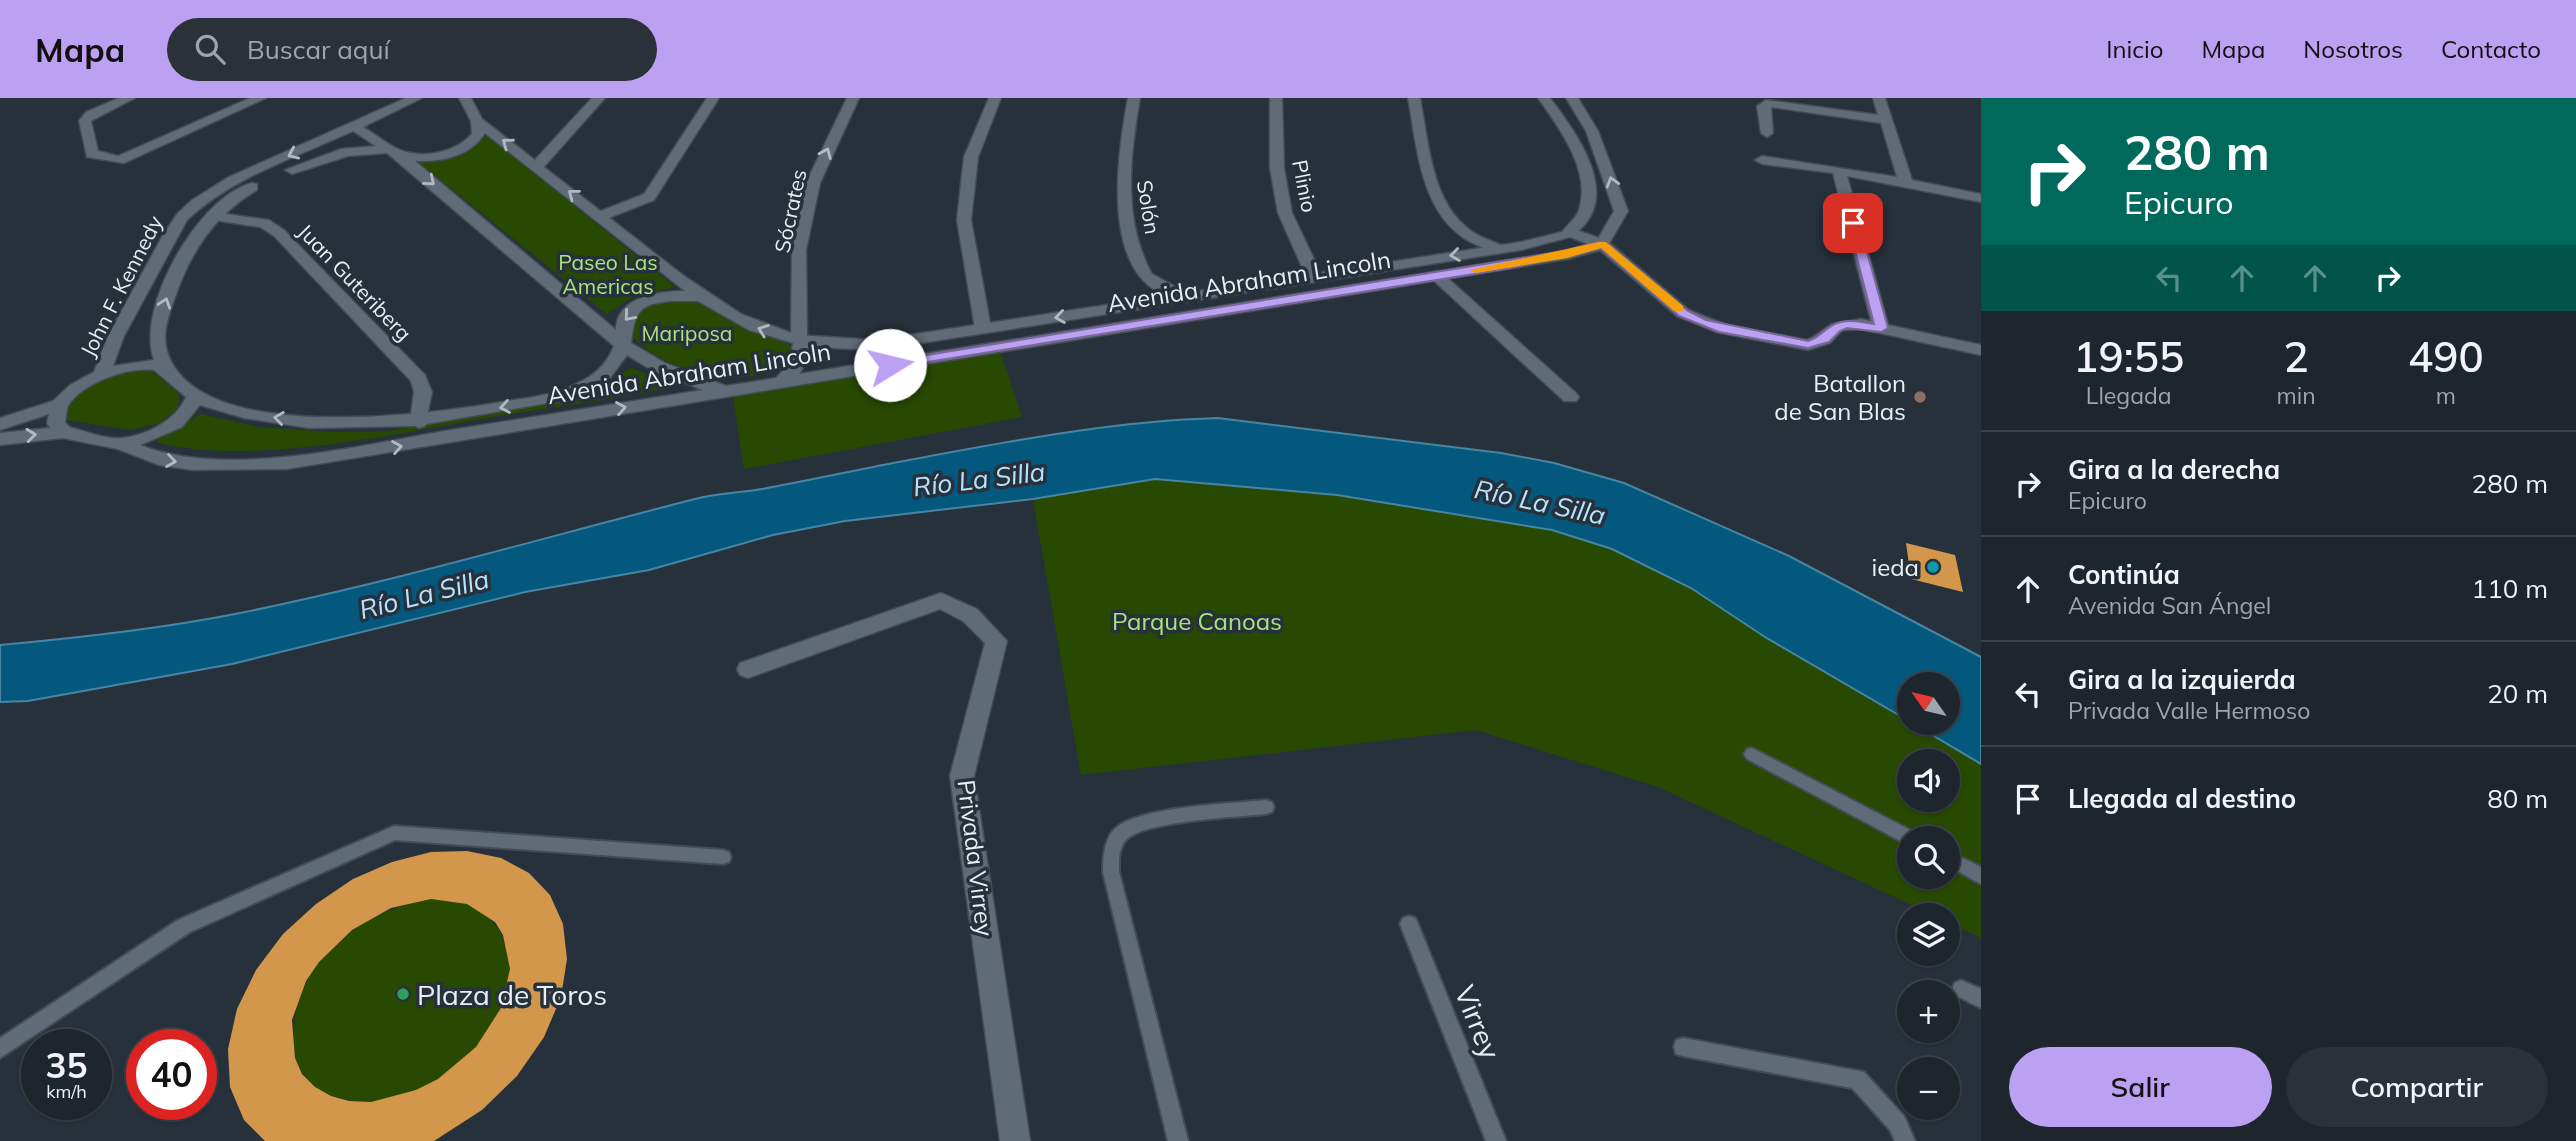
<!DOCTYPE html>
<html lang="es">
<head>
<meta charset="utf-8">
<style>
  :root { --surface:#1d252d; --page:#2a3139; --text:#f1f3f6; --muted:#a0a5aa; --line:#3b4249; --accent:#bca0f2 }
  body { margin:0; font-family:Mulish,sans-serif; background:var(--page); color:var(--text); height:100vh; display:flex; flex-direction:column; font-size:26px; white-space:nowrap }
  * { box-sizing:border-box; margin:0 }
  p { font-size:23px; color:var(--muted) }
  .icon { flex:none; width:38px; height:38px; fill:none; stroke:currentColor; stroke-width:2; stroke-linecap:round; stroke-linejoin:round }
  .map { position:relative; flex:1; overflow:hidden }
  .panel { display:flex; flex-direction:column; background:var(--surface); width:595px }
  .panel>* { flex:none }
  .guide { background:#00695c; color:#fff; overflow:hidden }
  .needle { width:46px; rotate:304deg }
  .fabs { position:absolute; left:1897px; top:574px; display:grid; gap:14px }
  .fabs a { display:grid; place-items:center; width:63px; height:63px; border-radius:50%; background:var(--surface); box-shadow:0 2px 5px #0004,0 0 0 2px var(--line); font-size:35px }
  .speed { position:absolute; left:21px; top:931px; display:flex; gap:14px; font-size:35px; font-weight:700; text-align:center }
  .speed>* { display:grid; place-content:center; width:91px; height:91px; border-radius:50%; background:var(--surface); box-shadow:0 2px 5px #0004,0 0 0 2px var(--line); line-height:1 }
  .speed small { font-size:18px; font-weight:400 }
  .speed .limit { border:10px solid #d22; background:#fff; color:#111 }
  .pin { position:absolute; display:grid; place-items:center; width:60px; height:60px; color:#fff; margin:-30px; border-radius:14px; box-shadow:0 4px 10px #0006 }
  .me { position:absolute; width:77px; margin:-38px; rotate:81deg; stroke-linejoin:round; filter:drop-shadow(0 0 5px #0008) }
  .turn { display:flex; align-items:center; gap:24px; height:147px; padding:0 28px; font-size:32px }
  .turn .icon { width:91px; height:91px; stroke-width:2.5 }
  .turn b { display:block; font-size:49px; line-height:60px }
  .lanes { display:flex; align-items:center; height:66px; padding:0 28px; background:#0003; justify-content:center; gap:35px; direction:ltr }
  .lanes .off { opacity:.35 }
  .eta { display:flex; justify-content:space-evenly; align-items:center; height:119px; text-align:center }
  .eta b { font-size:42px; font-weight:600; line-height:49px }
  .cta { display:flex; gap:14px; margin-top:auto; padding:14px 28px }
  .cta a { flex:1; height:80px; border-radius:42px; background:var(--accent); color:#111; font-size:28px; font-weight:600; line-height:80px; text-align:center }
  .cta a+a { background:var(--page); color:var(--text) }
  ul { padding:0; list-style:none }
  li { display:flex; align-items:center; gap:21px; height:105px; padding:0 28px; border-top:2px solid var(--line) }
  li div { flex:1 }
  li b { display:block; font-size:26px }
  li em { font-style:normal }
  header { display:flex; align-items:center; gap:42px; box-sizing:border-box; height:98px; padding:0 35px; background:var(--accent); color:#111 }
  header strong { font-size:33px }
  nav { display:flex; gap:38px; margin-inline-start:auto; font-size:24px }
  .search { width:490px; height:63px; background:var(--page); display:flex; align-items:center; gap:18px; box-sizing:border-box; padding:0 24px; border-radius:38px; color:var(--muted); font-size:26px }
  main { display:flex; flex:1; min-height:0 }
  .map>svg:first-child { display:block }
  .green { fill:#274902; fill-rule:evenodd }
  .water { fill:#04587e; stroke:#4885a2; stroke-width:2 }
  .building { fill:#d2974b; fill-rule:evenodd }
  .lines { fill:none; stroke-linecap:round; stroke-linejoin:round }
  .lane-casing { stroke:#434c55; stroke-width:4 }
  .street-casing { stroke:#434c55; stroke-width:3 }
  .secondary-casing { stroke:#434c55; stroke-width:3 }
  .lane { fill:#5f6b77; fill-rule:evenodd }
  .street { fill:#5f6b77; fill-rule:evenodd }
  .secondary { fill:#5f6b77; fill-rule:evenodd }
  .oneway { stroke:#b1bac3 }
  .route { fill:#bca0f2; stroke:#7a689d; stroke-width:2 }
  .slow { fill:#f59e0b }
  .education-dot { fill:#8d6e63; stroke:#27313c; stroke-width:2.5 }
  .culture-dot { fill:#0f9aa8; stroke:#27313c; stroke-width:2.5 }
  .leisure-dot { fill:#2e9e5b; stroke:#27313c; stroke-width:2.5 }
  .labels { text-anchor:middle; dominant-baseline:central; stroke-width:7; stroke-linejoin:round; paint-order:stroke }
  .far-street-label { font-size:21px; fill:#e8eff6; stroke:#27313c }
  .far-park-label { font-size:21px; fill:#a8e37c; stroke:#27313c }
  .street-label { font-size:24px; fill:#e8eff6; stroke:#27313c }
  .poi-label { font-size:24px; fill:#e8eff6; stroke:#27313c; text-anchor:end }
  .park-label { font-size:24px; fill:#a8e37c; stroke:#27313c }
  .water-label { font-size:26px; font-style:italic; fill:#b8e3fe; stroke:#27313c }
  .near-poi-label { font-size:28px; fill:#e8eff6; stroke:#27313c; text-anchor:start }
  .near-street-label { font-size:28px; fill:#e8eff6; stroke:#27313c }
</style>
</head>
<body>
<header>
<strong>Mapa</strong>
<div class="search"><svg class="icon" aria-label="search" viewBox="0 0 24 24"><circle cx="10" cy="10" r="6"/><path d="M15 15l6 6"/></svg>Buscar aquí</div>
<nav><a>Inicio</a><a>Mapa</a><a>Nosotros</a><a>Contacto</a></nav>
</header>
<main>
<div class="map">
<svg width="1981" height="1043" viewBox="0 0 1981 1043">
  <rect width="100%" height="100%" fill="#27313c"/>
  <!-- green -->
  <g class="green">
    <polygon points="487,38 675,189 634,198 607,216 418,64 445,60"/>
    <path d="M661,202H697L747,233L786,244L796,253L790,269C740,289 662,277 628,233C634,215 644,209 661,202Z"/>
    <polygon points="1000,253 1022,319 744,371 733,299"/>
    <path d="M146,268L179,296L178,310L161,325L130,332L61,321C87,281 102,280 146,268Z"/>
    <path d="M631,270L670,285V289C611,303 551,309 492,319C393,336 252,369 155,344L201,316L258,329L333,334L388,333L565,302L587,295Z"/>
    <path d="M1155,381L1276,389L1412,407L1552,432L1612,451L1691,490L1765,539L1981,666V840L1948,824V817H1933L1658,689L1476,632L1081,677L1033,401ZM1909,663H1948V702H1909ZM1909,740H1948V779H1909Z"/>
    <path d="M431,801C442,802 458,802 468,806C489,815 502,831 507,852C525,937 414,1027 333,998C310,991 295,971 294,948C288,867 358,813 431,801Z"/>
  </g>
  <!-- water -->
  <path class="water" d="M1218,320L1501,355L1554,365L1624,385L1789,458L1981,559V666L1912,625H1948V586H1909V623L1765,539L1691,490L1612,451L1552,432L1337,397L1155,381L1033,401L845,423L773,437L649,472L525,494L232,566L28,603L0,604V547C77,540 159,531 235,516C390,485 542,440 695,401C717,395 740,395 762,391C812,382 860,371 909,362C1011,343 1114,323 1218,320Z"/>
  <!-- building -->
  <g class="building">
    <polygon points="1906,445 1955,457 1963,494 1911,481"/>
    <path d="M467,753L501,760L529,775L550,797L563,826L567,861L561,899L544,939L517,978L482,1012L434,1043H265L244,1022L230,989L228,951L237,911L256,872L283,836L316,806L353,781L392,764L431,754ZM431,801L467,806L495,824L503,837L510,871L501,910L476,949L438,981L416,992L371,1004L349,1003L331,998L315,989L302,976L295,960L292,922L306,883L319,864L352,832L391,810Z"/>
  </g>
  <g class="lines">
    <!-- lane casing -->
    <g class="lane-casing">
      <g id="lane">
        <polygon points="1752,650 1916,735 1918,740 1909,740 1909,747 1904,745 1747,661 1744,656 1747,651"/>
        <path d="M1266,702L1272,704L1274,709L1272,714L1266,716C1238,719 1143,723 1126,742C1118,751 1119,763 1119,774L1188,1043H1168L1103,774C1103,759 1104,739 1117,729C1145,708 1230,706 1266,702Z"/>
        <polygon points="394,728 723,752 729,754 731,759 729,764 723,766 395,742 190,834 0,960 0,940 178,822"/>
        <polygon points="1948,753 1981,769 1981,786 1948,768"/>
        <polygon points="1409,818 1415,820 1418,826 1506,1043 1486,1043 1400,826 1403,820"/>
        <polygon points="1961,882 1981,891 1981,910 1955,897 1952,891 1955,885"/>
        <polygon points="1683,940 1864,974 1904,1018 1915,1043 1895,1043 1890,1032 1852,990 1683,958 1676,956 1674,949 1676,942"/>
      </g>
    </g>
    <!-- street casing -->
    <g class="street-casing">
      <g id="street">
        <polygon points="119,0 135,0 91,23 98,53 118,58 250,0 266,0 124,65 87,59 79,23 86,14"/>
        <polygon points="592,0 605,0 542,71 532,71 532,65"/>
        <polygon points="707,0 719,0 654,102 606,121 596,121 596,115 644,96"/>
        <polygon points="847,0 859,0 820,85 806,152 807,241 799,246 791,241 792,152 806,85"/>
        <polygon points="989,0 1001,0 978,59 971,122 991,230 983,235 975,230 957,122 964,59"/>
        <path d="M1128,0H1140C1130,58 1122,122 1152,176L1191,197V203C1180,206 1170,199 1160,195C1101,165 1118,53 1128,0Z"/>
        <polygon points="1270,0 1282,0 1284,70 1292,115 1322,178 1319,181 1309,181 1306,178 1278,115 1270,70"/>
        <path d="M1408,0H1420C1428,41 1431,99 1465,128C1476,138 1491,143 1504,148V154C1495,156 1487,152 1479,148C1421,124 1418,54 1408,0Z"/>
        <path d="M1538,0H1550C1573,30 1616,88 1586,125C1581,131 1576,136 1569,138L1562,134C1567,127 1576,121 1579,112C1592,74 1559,29 1538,0Z"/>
        <polygon points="1566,0 1578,0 1598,33 1628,113 1607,149 1597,149 1595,146 1614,113 1586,33"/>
        <polygon points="1873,0 1885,0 1912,82 1981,96 1981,104 1847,78 1888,227 1981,247 1981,257 1861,231 1830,233 1830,227 1861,221 1871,223 1833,75 1762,66 1755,62 1762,58 1897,79 1881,25 1771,9 1773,35 1767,39 1761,35 1757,8 1766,2 1878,17"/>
        <polygon points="212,114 269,122 284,132 425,277 432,294 425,328 419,330 410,324 414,294 411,283 274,138 260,129 207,121 207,115"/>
        <polygon points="1437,173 1442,175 1576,295 1579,299 1576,303 1564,303 1432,181 1432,175"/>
        <polygon points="941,495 977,511 1007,543 974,678 1030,1043 1000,1043 950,678 985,545 963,523 940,511 748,580 740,577 737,571 740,565"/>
      </g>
    </g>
    <!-- secondary casing -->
    <g class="secondary-casing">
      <path id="secondary" d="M406,0H422L363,29C376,36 392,51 406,54C428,60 457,53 472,36L471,23L459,0H471L482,21L684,178L741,216L797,237L876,242L1521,144L1574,131L1607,143L1689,212L1726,227L1807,242C1819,238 1825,228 1836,225L1844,230L1830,245L1808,252L1717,234L1677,218L1600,152L1567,161L287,371L193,372L159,367L118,351L63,340L0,347V335L50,330L47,325L49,316L0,332V320L53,303L70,287L94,274L108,238L163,137L177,116L192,102L229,79ZM353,33L376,48L341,51L285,72L292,76L348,58L387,55L614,248C607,266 595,277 578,285C553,298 524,300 496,305C423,317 215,344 172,265C159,242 167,222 175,199C191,153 215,117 257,92V86L252,85C198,99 135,210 154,262L113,268L124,238L187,122C233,79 297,59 353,33ZM485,35L685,193C659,193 616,199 616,232L415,63C441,64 470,59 485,35ZM1570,139L1588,146L1565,153L799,276L809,260L810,249L876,252L1521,152ZM671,203H698L749,232L793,245L790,265L776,280L726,288L665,265L631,245C635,215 637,206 671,203ZM627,257L653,273L703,292C617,306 531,319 445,333C356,348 226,381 140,347L182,329L200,307L244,320L309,330L415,328L571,301L610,280ZM154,272L186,299C176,322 148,337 123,340C107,342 85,333 69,329L65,324C66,320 66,312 68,308C83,284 128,269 154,272Z"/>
    </g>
    <!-- lane -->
    <use href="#lane" class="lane"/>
    <!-- street -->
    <use href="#street" class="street"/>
    <!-- secondary -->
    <use href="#secondary" class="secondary"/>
  </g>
  <!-- one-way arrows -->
  <defs><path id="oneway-chevron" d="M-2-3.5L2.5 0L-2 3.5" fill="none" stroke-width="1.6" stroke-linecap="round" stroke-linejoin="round" transform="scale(1.75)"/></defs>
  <g class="oneway">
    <use href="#oneway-chevron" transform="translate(507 45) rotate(-143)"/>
    <use href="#oneway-chevron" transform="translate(826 55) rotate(-67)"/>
    <use href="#oneway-chevron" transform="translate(293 56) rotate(156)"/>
    <use href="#oneway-chevron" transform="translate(430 83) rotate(40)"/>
    <use href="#oneway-chevron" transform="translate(1612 84) rotate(-107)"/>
    <use href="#oneway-chevron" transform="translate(573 96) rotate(-142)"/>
    <use href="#oneway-chevron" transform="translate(1455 157) rotate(172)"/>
    <use href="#oneway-chevron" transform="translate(165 205) rotate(-72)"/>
    <use href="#oneway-chevron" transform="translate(629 218) rotate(131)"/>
    <use href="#oneway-chevron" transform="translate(1060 219) rotate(172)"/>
    <use href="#oneway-chevron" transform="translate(763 232) rotate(-160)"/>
    <use href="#oneway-chevron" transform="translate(505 309) rotate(170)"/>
    <use href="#oneway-chevron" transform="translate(621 310) rotate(-10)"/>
    <use href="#oneway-chevron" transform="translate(279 320) rotate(-172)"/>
    <use href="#oneway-chevron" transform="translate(31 337) rotate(-6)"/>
    <use href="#oneway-chevron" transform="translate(397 349) rotate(-10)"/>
    <use href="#oneway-chevron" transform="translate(171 363) rotate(9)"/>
  </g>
  <!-- route -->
  <path class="route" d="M1853,122L1859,125L1888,230L1881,234L1847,230L1840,233L1829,244L1808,250L1719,234L1679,218L1601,150L1511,170L890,270L884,267L890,263L1565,153L1602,143L1688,213L1706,222L1808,243C1820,239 1823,232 1833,227C1845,220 1861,224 1874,226L1848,125Z"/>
  <!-- slow -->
  <polygon class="slow" points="1599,144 1606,144 1683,208 1683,213 1674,213 1601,150 1567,160 1476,175 1470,172"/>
  <!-- markers -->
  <circle class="education-dot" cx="1920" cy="299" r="7"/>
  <circle class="culture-dot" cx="1933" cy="469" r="7"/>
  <circle class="leisure-dot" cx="403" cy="896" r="7"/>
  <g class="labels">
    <!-- far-street labels -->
    <g class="far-street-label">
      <text transform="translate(1305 88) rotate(79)">Plinio</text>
      <text transform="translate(1149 109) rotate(81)">Solón</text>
      <text transform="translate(790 113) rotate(-78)">Sócrates</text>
      <text transform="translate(355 184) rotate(46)">Juan Guteriberg</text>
      <text transform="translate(121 188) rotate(-63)">John F. Kennedy</text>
    </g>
    <!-- far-park labels -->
    <g class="far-park-label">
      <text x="608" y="164">Paseo Las<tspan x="608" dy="24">Americas</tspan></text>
      <text x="687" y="235">Mariposa</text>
    </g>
    <!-- street labels -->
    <g class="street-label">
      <text transform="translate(1249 183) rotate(-9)">Avenida Abraham Lincoln</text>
      <text transform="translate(689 275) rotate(-9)">Avenida Abraham Lincoln</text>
      <text transform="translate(976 760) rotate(83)">Privada Virrey</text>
    </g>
    <!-- poi labels -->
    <g class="poi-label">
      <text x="1906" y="285">Batallon<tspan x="1906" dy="28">de San Blas</tspan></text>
      <text x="1919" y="469">ieda</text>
    </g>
    <!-- park labels -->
    <g class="park-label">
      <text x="1197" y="523">Parque Canoas</text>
    </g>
    <!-- water labels -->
    <g class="water-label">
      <text transform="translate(979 381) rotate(-7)">Río La Silla</text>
      <text transform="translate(1540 404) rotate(12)">Río La Silla</text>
      <text transform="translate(424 496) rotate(-14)">Río La Silla</text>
    </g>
    <!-- near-poi labels -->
    <g class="near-poi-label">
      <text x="417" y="896">Plaza de Toros</text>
    </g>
    <!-- near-street labels -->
    <g class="near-street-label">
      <text transform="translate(1478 924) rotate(68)">Virrey</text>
    </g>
  </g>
</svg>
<div class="fabs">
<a><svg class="needle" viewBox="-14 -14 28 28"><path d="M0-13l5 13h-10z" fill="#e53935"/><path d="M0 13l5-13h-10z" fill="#a0a5aa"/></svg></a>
<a><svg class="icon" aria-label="sound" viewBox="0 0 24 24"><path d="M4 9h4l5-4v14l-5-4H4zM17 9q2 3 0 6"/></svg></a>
<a><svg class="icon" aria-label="search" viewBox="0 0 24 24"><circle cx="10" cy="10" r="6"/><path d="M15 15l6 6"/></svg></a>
<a><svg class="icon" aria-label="layers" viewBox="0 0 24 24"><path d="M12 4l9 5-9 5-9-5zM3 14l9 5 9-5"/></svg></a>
<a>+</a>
<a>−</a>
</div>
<div class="speed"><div>35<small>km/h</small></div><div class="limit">40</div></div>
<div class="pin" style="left:1853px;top:125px;background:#d93025"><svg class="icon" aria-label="arrive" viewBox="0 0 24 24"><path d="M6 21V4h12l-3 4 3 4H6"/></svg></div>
<svg class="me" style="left:890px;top:267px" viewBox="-20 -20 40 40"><circle r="19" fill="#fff"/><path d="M0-13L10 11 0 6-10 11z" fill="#bca0f2"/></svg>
</div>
<section class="panel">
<div class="guide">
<div class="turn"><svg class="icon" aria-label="right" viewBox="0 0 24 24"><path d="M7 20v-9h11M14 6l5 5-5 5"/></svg><div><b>280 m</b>Epicuro</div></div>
<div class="lanes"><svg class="icon off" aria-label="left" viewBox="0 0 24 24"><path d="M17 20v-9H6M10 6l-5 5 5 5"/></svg><svg class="icon off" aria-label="ahead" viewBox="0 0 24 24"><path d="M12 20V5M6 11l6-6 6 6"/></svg><svg class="icon off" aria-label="ahead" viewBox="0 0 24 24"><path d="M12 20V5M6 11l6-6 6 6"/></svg><svg class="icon" aria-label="right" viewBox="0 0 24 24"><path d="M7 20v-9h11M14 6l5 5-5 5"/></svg></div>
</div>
<div class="eta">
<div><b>19:55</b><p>Llegada</p></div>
<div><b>2</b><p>min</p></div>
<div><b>490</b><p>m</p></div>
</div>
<ul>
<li><svg class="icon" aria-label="right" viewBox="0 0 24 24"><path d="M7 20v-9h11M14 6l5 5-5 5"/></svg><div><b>Gira a la derecha</b><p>Epicuro</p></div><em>280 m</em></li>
<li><svg class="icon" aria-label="ahead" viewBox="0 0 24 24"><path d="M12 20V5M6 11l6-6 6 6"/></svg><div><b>Continúa</b><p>Avenida San Ángel</p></div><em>110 m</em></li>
<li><svg class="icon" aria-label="left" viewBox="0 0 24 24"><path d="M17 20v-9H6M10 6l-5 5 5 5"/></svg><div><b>Gira a la izquierda</b><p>Privada Valle Hermoso</p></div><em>20 m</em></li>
<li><svg class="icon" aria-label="arrive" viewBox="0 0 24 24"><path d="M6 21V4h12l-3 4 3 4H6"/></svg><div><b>Llegada al destino</b></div><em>80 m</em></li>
</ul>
<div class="cta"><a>Salir</a><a>Compartir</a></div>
</section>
</main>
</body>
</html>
